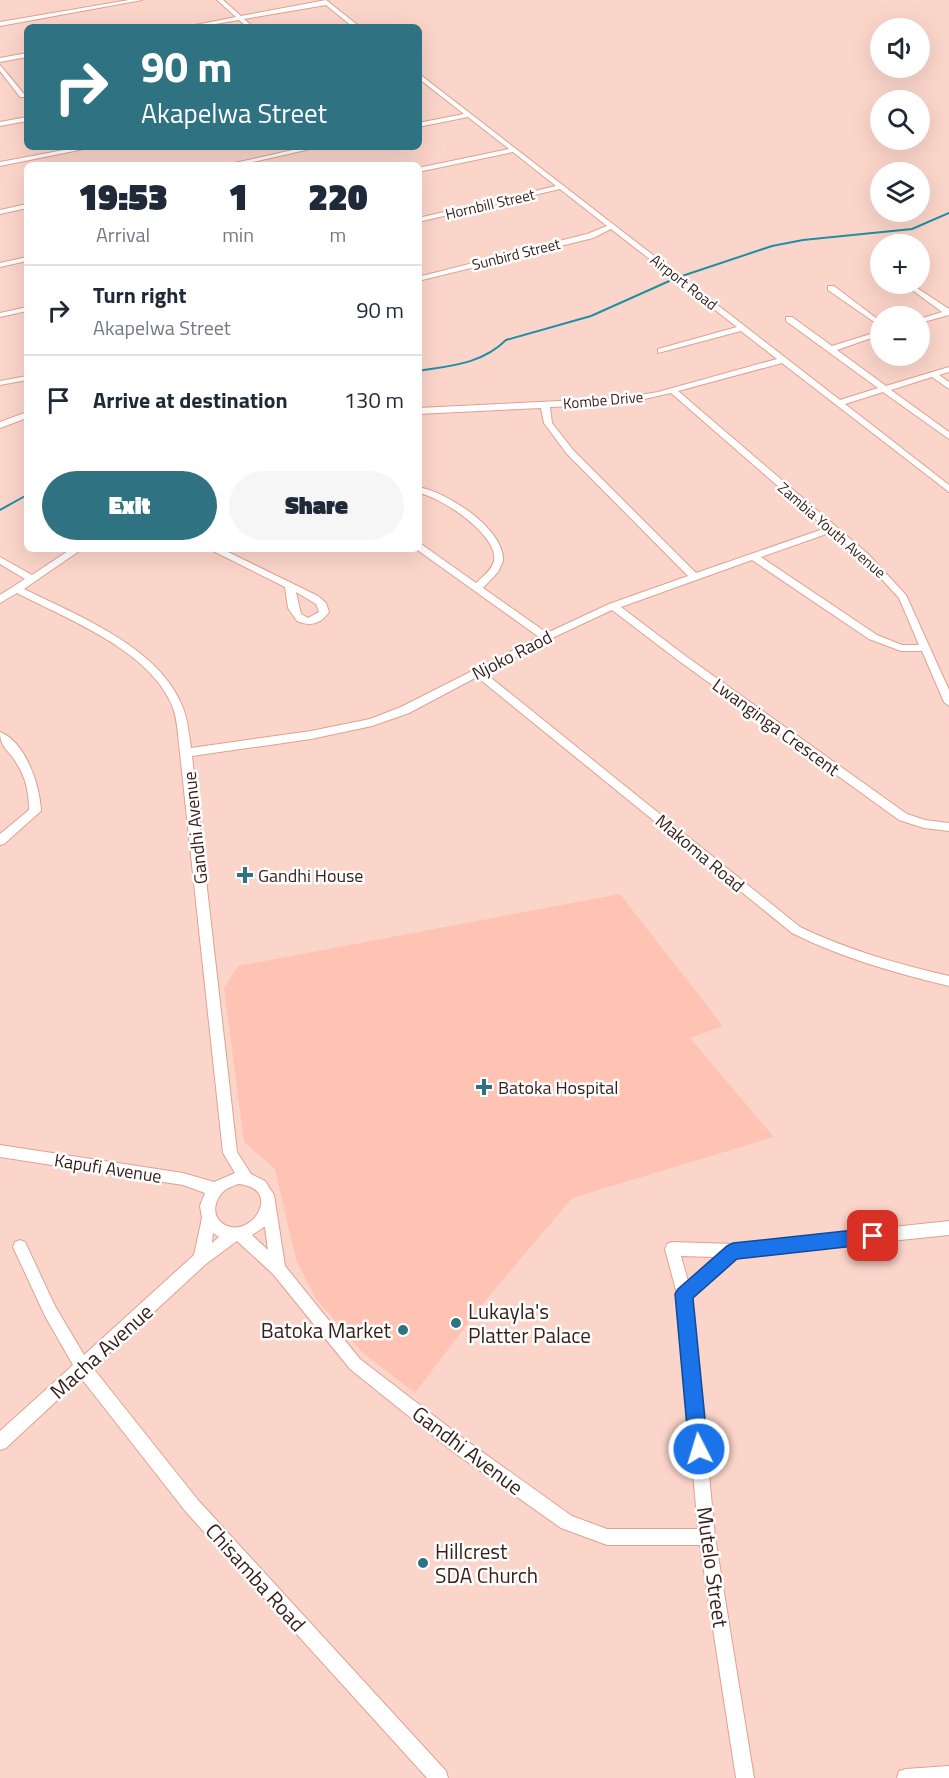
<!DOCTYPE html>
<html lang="en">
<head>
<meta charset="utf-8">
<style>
  :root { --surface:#fff; --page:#f6f6f7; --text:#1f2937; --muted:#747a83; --line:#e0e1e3; --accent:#2f7383 }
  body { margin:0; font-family:"Titillium Web",sans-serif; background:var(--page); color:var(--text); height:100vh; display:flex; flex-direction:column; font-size:22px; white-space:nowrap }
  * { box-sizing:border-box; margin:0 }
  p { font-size:20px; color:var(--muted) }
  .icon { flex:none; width:33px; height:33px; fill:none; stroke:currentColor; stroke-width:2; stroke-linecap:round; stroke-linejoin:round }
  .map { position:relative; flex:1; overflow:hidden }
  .sheet { position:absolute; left:24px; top:162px; width:398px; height:390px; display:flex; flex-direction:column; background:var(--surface); border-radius:9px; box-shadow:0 6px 24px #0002 }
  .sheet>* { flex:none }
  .banner { position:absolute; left:24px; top:24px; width:398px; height:126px; border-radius:9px; box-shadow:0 6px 24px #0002; background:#2f7383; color:#fff; overflow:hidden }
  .tools { position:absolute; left:870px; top:18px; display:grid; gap:12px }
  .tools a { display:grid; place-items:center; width:60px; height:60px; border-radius:50%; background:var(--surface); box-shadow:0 6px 24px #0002; font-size:30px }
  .pin { position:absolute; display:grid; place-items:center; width:51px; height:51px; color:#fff; margin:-26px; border-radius:12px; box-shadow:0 3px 9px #0006 }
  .me { position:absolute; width:66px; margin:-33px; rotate:355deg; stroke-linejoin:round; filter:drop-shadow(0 0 4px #0008) }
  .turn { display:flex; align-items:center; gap:21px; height:126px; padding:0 18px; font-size:27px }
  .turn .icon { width:78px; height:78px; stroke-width:2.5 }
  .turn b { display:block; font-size:42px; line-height:51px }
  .eta { display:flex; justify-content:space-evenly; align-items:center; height:102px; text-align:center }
  .eta b { font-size:36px; font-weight:800; line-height:42px }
  .cta { display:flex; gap:12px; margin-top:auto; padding:12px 18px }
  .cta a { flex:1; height:69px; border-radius:36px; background:var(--accent); color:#fff; font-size:24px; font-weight:800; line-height:69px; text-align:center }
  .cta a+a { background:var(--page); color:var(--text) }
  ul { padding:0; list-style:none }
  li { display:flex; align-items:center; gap:18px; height:90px; padding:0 18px; border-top:2px solid var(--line) }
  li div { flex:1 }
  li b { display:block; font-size:22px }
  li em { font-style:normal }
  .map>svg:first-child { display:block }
  .built { fill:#fec3b3 }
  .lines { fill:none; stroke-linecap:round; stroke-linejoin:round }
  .stream { stroke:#1e90a8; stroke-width:2 }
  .minor-casing { stroke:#e0a190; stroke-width:2 }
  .minor { fill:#fff; fill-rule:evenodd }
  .route { fill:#1a73e8; stroke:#114b97; stroke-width:1.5 }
  .poi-dot { fill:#2f7383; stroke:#fff; stroke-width:2 }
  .labels { text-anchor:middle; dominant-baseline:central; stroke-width:5; stroke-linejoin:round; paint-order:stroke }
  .far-street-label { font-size:15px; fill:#371f19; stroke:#fff }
  .street-label { font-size:18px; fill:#371f19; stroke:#fff }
  .poi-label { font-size:18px; fill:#371f19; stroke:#fff; text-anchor:start }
  .near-poi-label { font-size:21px; fill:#371f19; stroke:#fff; text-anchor:start }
  .near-street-label { font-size:21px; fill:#371f19; stroke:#fff }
</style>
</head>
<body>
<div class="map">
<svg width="949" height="1778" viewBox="0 0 949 1778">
  <rect width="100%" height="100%" fill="#fcd5ca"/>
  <!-- built -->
  <polygon class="built" points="620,894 723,1026 690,1038 774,1137 572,1198 481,1306 415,1393 363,1353 316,1299 296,1260 275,1169 244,1142 224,988 238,966"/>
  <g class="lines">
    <!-- stream -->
    <g class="stream">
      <polyline points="682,276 772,246 803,240 912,229 949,213"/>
      <path d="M418,371C450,366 482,364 506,340L591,316L676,278"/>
      <polyline points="0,510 27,495"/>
    </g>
    <!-- minor casing -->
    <g class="minor-casing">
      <g id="minor">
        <polygon points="129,0 142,0 0,26 0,22"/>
        <polygon points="217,0 223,0 241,16 326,0 360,27 353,27 326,5 244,19 253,27 247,27 239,20 198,27 185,27 236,17"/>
        <polygon points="27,53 27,57 0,62 0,58"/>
        <polygon points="0,65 24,94 27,93 27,97 20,97 0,71"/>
        <path d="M418,73L840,400L878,388L786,321V317H792L832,346L880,331V335L837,350L886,386L949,367V372L939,375L949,382V389L932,377L891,390L949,432V439L883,392L845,404L949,485V492L782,363L678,391L868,554L906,595L949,690V706L944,702L922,651H901L869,639L752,560L621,607L687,657L907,814L925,820L949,823V831L924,828L899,820L679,661L612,610L550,639L485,673L800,927C848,950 898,964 949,976V986C895,973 842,958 792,933L477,677L409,713L372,726L311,739L192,756L237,1152L251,1174L265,1181L274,1195L285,1266L360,1359L464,1439L572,1516L607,1529H698L677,1294L665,1249L667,1244L672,1242L733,1244L949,1221V1235L736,1257L692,1297L715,1537L754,1778H736L700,1545H607L561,1528L452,1451L350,1369L273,1274L237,1241L206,1264L93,1368L198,1500L446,1771L448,1778H427L186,1512L81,1378L6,1448L0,1450V1431L73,1365L45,1316L13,1247L15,1242L20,1240L25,1242L55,1306L84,1355L194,1255L202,1218L200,1206L205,1193L183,1185L0,1157V1145L183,1173L214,1182L235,1173L223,1153L180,753C178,738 178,722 173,708C152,651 67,619 17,593L0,603V595L25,579L0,564V557L32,575L71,549H82L24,589C78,616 160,647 183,708C188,721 189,735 191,748L311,731L370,719L401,707L539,637L416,549H418V543L421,544L476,583C482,577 492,570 494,561C499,535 440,496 418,493V487C447,492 505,529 503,561L498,572L483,588L547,633L609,604L688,576L567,454L544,423L541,408L418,414V408L622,398L658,392L777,359L741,331L658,353V349L737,327L611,229L593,238L418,281V277L587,234L607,226L560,189L418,222V218L556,186L513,152L418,172V168L509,149L468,117L418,127V123L464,114L418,78ZM671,393L826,528L696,573L573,450L552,423L550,407L622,404ZM832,532L862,558L899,598L919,645H902L877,635L761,557ZM238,1184C284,1188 252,1239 225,1225C210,1217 214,1199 225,1190C228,1188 233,1186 238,1184ZM264,1227H265L268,1250L252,1235ZM213,1233L219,1237L212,1243ZM681,1256L715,1257L688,1281Z"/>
        <polygon points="27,117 27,121 0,126 0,122"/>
        <polygon points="80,147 94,147 0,166 0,162"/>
        <polygon points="306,147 319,147 239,165 226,165"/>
        <polygon points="27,204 27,208 0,214 0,210"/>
        <polygon points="27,257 27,261 0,267 0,263"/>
        <polygon points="904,284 911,284 949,309 949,315 920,323 920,319 942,312"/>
        <polygon points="828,286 834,286 880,321 880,326 828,290"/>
        <polygon points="27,307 27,311 0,317 0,313"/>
        <polygon points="27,376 27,380 0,385 0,381"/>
        <polygon points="27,412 27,418 0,428 0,422"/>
        <path d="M209,549H222L318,596L326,603L329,612C321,624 310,627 297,621L288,608L285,587ZM296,592L316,604L319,612L308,618L301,614Z"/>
        <path d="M0,732C26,742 40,786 41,811L4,844L0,845V834L29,810C29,793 26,778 17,764C10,751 0,748 0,732Z"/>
        <polygon points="949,1766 949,1778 897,1778 899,1771 906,1769"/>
      </g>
    </g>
    <!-- minor -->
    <use href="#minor" class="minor"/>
  </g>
  <!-- route -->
  <polygon class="route" points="873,1228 879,1231 882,1236 879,1242 873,1244 737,1259 693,1298 708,1449 705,1455 699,1458 692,1455 689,1449 675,1294 678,1289 727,1246 733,1243"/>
  <!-- markers -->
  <g class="poi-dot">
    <path d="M242 866h6v6h6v6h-6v6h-6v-6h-6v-6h6z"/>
    <path d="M481 1078h6v6h6v6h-6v6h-6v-6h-6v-6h6z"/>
    <circle cx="456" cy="1323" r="6"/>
    <circle cx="403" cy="1330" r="6"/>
    <circle cx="423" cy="1563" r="6"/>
  </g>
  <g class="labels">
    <!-- far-street labels -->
    <g class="far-street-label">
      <text transform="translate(490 204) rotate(-13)">Hornbill Street</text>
      <text transform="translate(516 254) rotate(-14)">Sunbird Street</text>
      <text transform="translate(684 282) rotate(38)">Airport Road</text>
      <text transform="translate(603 400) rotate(-5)">Kombe Drive</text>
      <text transform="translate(832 530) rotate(41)">Zambia Youth Avenue</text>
    </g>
    <!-- street labels -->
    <g class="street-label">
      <text transform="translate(512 655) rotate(-27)">Njoko Raod</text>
      <text transform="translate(776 727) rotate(36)">Lwanginga Crescent</text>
      <text transform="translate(195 828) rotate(-96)">Gandhi Avenue</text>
      <text transform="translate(700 853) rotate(40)">Makoma Road</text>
      <text transform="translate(108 1168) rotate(9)">Kapufi Avenue</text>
    </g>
    <!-- poi labels -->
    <g class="poi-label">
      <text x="258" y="875">Gandhi House</text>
      <text x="498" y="1087">Batoka Hospital</text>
    </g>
    <!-- near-poi labels -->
    <g class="near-poi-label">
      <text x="468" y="1311">Lukayla's<tspan x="468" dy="24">Platter Palace</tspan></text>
      <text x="391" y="1330" text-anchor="end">Batoka Market</text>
      <text x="435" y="1551">Hillcrest<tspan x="435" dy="24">SDA Church</tspan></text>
    </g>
    <!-- near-street labels -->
    <g class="near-street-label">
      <text transform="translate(101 1351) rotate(-42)">Macha Avenue</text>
      <text transform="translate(468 1450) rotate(37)">Gandhi Avenue</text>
      <text transform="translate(713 1567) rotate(82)">Mutelo Street</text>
      <text transform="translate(256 1577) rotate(48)">Chisamba Road</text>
    </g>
  </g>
</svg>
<div class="tools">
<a><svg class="icon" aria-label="sound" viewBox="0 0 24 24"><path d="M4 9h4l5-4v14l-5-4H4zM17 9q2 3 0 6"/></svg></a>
<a><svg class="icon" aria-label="search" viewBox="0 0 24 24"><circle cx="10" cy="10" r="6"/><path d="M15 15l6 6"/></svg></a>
<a><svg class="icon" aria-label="layers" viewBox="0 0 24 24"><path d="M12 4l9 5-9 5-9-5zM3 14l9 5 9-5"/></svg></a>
<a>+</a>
<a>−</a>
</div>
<div class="pin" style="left:873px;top:1236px;background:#d93025"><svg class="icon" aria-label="arrive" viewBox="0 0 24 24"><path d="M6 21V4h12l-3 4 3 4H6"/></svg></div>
<svg class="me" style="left:699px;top:1449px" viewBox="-20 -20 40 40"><circle r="17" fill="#1a73e8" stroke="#fff" stroke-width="3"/><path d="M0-11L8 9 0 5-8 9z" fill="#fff"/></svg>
<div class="banner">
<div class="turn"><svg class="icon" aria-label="right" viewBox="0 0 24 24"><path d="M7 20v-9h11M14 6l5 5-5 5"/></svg><div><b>90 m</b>Akapelwa Street</div></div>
</div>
<section class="sheet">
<div class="eta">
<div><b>19:53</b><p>Arrival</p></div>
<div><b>1</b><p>min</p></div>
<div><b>220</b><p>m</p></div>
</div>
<ul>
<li><svg class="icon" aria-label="right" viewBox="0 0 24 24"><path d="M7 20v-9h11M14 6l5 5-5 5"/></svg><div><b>Turn right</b><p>Akapelwa Street</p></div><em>90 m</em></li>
<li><svg class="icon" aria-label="arrive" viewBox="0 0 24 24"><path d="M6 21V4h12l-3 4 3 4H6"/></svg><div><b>Arrive at destination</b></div><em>130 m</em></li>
</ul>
<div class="cta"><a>Exit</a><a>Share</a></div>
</section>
</div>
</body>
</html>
